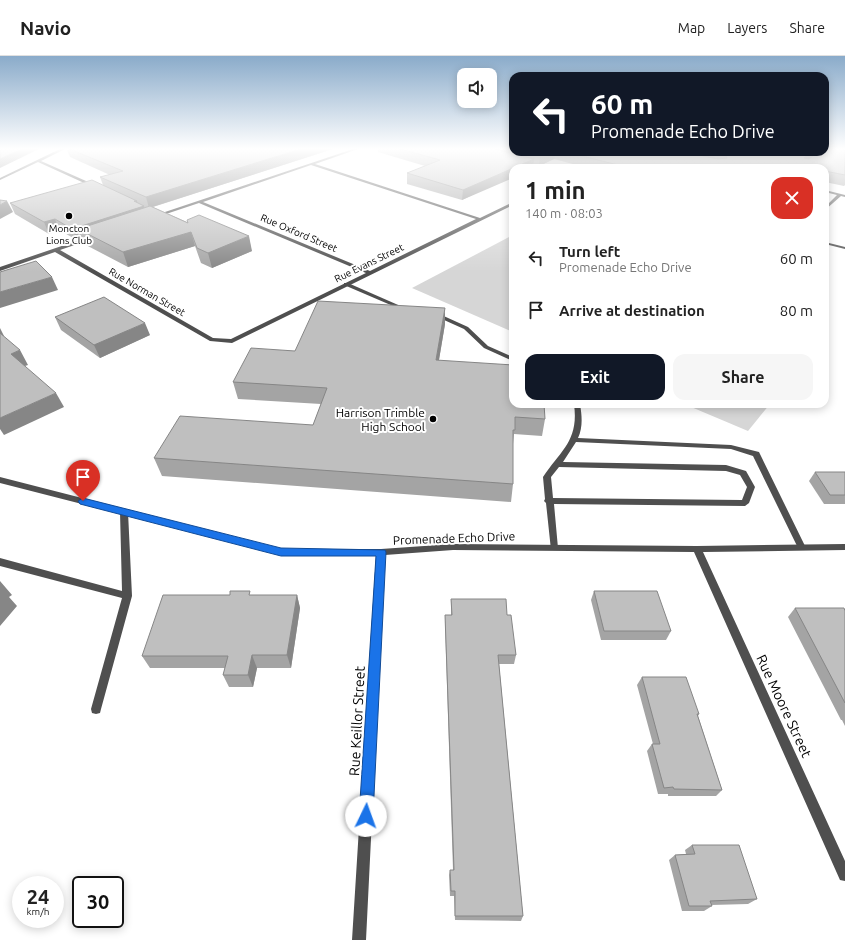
<!DOCTYPE html>
<html lang="en">
<head>
<meta charset="utf-8">
<style>
  :root { --surface:#fff; --page:#f6f6f6; --text:#222; --muted:#767676; --line:#e0e0e0; --accent:#111827 }
  body { margin:0; font-family:Ubuntu,sans-serif; background:var(--page); color:var(--text); height:100vh; display:flex; flex-direction:column; font-size:15px; white-space:nowrap }
  * { box-sizing:border-box; margin:0 }
  p { font-size:13px; color:var(--muted) }
  .icon { flex:none; width:22px; height:22px; fill:none; stroke:currentColor; stroke-width:2; stroke-linecap:round; stroke-linejoin:round }
  .map { position:relative; flex:1; overflow:hidden }
  .details { position:absolute; left:509px; top:108px; width:320px; height:244px; display:flex; flex-direction:column; background:var(--surface); border-radius:12px; box-shadow:0 2px 10px #0003 }
  .details>* { flex:none }
  .hud { position:absolute; left:509px; top:16px; width:320px; height:84px; border-radius:12px; box-shadow:0 2px 10px #0003; background:#111827; color:#fff; overflow:hidden }
  .buttons { position:absolute; left:457px; top:12px; display:grid; gap:8px }
  .buttons a { display:grid; place-items:center; width:40px; height:40px; border-radius:8px; background:var(--surface); box-shadow:0 2px 10px #0003; font-size:20px }
  .speed { position:absolute; left:12px; top:820px; display:flex; gap:8px; font-size:20px; font-weight:700; text-align:center }
  .speed>* { display:grid; place-content:center; width:52px; height:52px; border-radius:50%; background:var(--surface); box-shadow:0 2px 10px #0003; line-height:1 }
  .speed small { font-size:10px; font-weight:400 }
  .speed .limit { border:2px solid #111; border-radius:6px; background:#fff; color:#111 }
  .pin { position:absolute; display:grid; place-items:center; width:34px; height:34px; color:#fff; margin:-41px -17px; border-radius:50% 50% 50% 0; rotate:-45deg; box-shadow:0 0 4px #0007 }
  .pin .icon { rotate:45deg }
  .me { position:absolute; width:44px; margin:-22px; rotate:3deg; stroke-linejoin:round; filter:drop-shadow(0 0 3px #0008) }
  .turn { display:flex; align-items:center; gap:14px; height:84px; padding:0 16px; font-size:18px }
  .turn .icon { width:52px; height:52px; stroke-width:2.5 }
  .turn b { display:block; font-size:28px; line-height:34px }
  .round { display:grid; place-items:center; flex:none; width:42px; height:42px; border-radius:12px; background:var(--page) }
  .head { display:flex; align-items:center; justify-content:space-between; height:68px; padding:0 16px }
  h1 { font-size:24px; font-weight:700; line-height:30px }
  .button { display:flex; gap:8px; margin-top:auto; padding:8px 16px }
  .button a { flex:1; height:46px; border-radius:12px; background:var(--accent); color:#fff; font-size:16px; font-weight:700; line-height:46px; text-align:center }
  .button a+a { background:var(--page); color:var(--text) }
  ul { padding:0; list-style:none }
  li { display:flex; align-items:center; gap:12px; height:52px; padding:0 16px }
  li div { flex:1 }
  li b { display:block; font-size:15px }
  li em { font-style:normal }
  header { display:flex; align-items:center; gap:24px; box-sizing:border-box; height:56px; padding:0 20px; background:var(--surface); border-bottom:1px solid var(--line) }
  header strong { font-size:19px }
  nav { display:flex; gap:22px; margin-inline-start:auto; font-size:14px }
  .map>svg:first-child { display:block }
  .green { fill:#d6d6d6 }
  .lines { fill:none; stroke-linecap:round; stroke-linejoin:round }
  .service { fill:#4f4f4f; fill-rule:evenodd }
  .minor { fill:#4f4f4f; fill-rule:evenodd }
  .tertiary { fill:#4f4f4f; fill-rule:evenodd }
  .wall { fill:#a4a4a4 }
  .shaded-wall { fill:#868686 }
  .building { fill:#bfbfbf; stroke:#868686 }
  .route { fill:#1a73e8; stroke:#114b97 }
  .poi-dot { fill:#000; stroke:#fff; stroke-width:1.5 }
  .labels { text-anchor:middle; dominant-baseline:central; stroke-width:4; stroke-linejoin:round; paint-order:stroke }
  .far-poi-label { font-size:10px; fill:#000; stroke:#fff }
  .far-street-label { font-size:10px; fill:#000; stroke:#fff }
  .poi-label { font-size:12px; fill:#000; stroke:#fff; text-anchor:end }
  .street-label { font-size:12px; fill:#000; stroke:#fff }
  .near-street-label { font-size:14px; fill:#000; stroke:#fff }
</style>
</head>
<body>
<header>
<strong>Navio</strong>
<nav><a>Map</a><a>Layers</a><a>Share</a></nav>
</header>
<div class="map">
<svg width="845" height="884" viewBox="0 0 845 884">
  <rect width="100%" height="100%" fill="#fff"/>
  <!-- green -->
  <g class="green">
    <polygon points="513,179 513,276 412,232"/>
    <polygon points="684,348 770,348 748,375"/>
  </g>
  <g class="lines">
    <!-- service -->
    <g class="service">
      <polygon points="344,227 348,227 405,252 400,253 344,229"/>
      <polygon points="433,257 437,257 468,271 488,290 513,301 513,305 484,292 464,273 433,259"/>
      <path d="M574,348H580C582,360 583,371 578,382L731,389L759,396L806,492L805,494H799L753,400L731,393L576,386L563,406L726,409L746,415L755,431L749,447L745,450L554,448L558,492L557,494H551L546,447L544,445L545,443L543,421C561,394 579,385 574,348ZM559,411L726,415L740,419L747,431L742,444L553,442L551,421Z"/>
      <polygon points="124,453 127,454 128,456 132,540 101,653 100,657 96,658 92,657 91,653 122,542 0,510 0,502 122,535 120,456 121,454"/>
    </g>
    <!-- minor -->
    <g class="minor">
      <polygon points="62,92 67,92 41,105 95,129 95,131 93,131 38,106 0,124 0,122"/>
      <path d="M356,92H361L315,108L480,162L513,146V149L232,287L210,285L55,196L0,215V211L91,180H95V182L60,194L213,282L231,283L366,217L199,147L157,161L153,160ZM311,109L476,163L370,215L203,146Z"/>
      <polygon points="825,134 845,139 845,141 841,140 825,154 825,151 837,139 825,136"/>
      <polygon points="0,421 281,493 381,493 453,488 697,490 845,488 845,494 703,496 845,805 845,825 840,824 694,496 453,494 385,499 366,884 352,884 376,499 281,499 0,427"/>
    </g>
    <!-- tertiary -->
    <g class="tertiary">
      <polygon points="522,107 539,111 540,112 534,112 521,109"/>
      <polygon points="825,186 845,191 845,193 825,188"/>
    </g>
  </g>
  <!-- wall -->
  <g class="wall">
    <polygon points="66,92 336,92 153,151 252,195 212,212 201,207 195,190 128,211 84,188 82,182 77,184 59,174 49,178 15,158 10,147 103,129 100,121 110,119 70,101"/>
    <polygon points="378,92 513,92 513,96 816,96 816,98 809,103 845,92 845,129 844,130 825,126 825,112 588,112 554,103 539,110 533,109 462,144 407,128 407,117 425,110 378,96"/>
    <polygon points="55,261 150,279 100,302 61,274"/>
    <polygon points="445,268 439,304 545,363 542,380 514,378 513,388 513,428 511,446 162,420 154,402 313,369 321,348 238,343 233,326 295,295"/>
    <polygon points="815,416 845,416 845,448 824,448 809,425"/>
    <polygon points="594,535 671,575 666,584 601,584 591,544"/>
    <polygon points="251,539 297,539 300,552 291,612 257,612 253,631 229,631 223,619 225,612 150,612 142,600"/>
    <polygon points="451,543 507,559 516,599 514,608 499,608 523,860 521,865 455,864 454,840 450,840 449,819 450,814 453,814 445,568 445,559 451,559"/>
    <polygon points="795,552 845,555 845,670 842,664 841,664 788,561"/>
    <polygon points="642,621 699,658 698,660 722,734 716,740 668,740 668,738 658,738 647,695 652,688 653,688 637,629"/>
    <polygon points="692,789 757,843 748,848 711,849 712,850 704,855 682,855 669,804 675,799 686,798 685,794"/>
  </g>
  <!-- shaded-wall -->
  <g class="shaded-wall">
    <polygon points="24,92 41,92 0,112 0,103"/>
    <polygon points="304,92 336,92 149,152 146,141"/>
    <polygon points="550,96 555,96 554,103 539,110 540,100"/>
    <polygon points="810,96 816,96 816,98 800,112 804,102"/>
    <polygon points="534,103 533,112 513,112 513,122 462,144 463,134"/>
    <polygon points="7,145 13,156 0,163 0,149"/>
    <polygon points="134,145 137,145 139,151 144,150 147,161 78,173 82,182 77,184 72,173"/>
    <polygon points="55,163 59,174 49,178 44,166"/>
    <polygon points="191,176 195,190 128,211 123,196"/>
    <polygon points="249,180 252,195 212,212 208,197"/>
    <polygon points="52,221 58,234 0,252 0,236"/>
    <polygon points="445,252 445,268 436,321 436,304"/>
    <polygon points="145,267 150,279 100,302 94,289"/>
    <polygon points="0,272 4,280 0,281"/>
    <polygon points="20,294 28,309 19,312 11,298"/>
    <polygon points="56,337 64,351 4,379 0,373 0,362"/>
    <polygon points="0,525 12,539 9,541 17,550 0,570"/>
    <polygon points="297,539 300,552 291,612 287,599"/>
    <polygon points="252,599 257,612 253,631 248,619"/>
  </g>
  <!-- building -->
  <g class="building">
    <polygon points="0,92 24,92 0,103"/>
    <polygon points="67,92 304,92 146,141 100,121 123,115"/>
    <polygon points="397,92 491,92 534,103 463,134 407,117 440,104"/>
    <polygon points="825,92 845,92 845,119 825,115 825,112 618,112 622,110 566,96 685,96 718,103 727,102 726,100 706,96 810,96 804,102 809,103 818,96 825,96"/>
    <polygon points="524,96 550,96 540,100"/>
    <polygon points="92,124 137,145 134,145 144,150 72,173 55,163 44,166 10,147"/>
    <polygon points="0,144 7,145 0,149"/>
    <polygon points="150,150 188,167 187,164 199,159 249,180 208,197 197,192 191,176 123,196 78,173"/>
    <polygon points="36,205 52,221 0,236 0,216"/>
    <polygon points="104,241 145,267 94,289 55,261"/>
    <polygon points="318,245 445,252 436,304 513,309 513,348 544,348 545,363 515,361 515,374 513,374 513,428 154,402 180,360 313,369 327,332 233,326 251,292 295,295"/>
    <polygon points="0,277 20,294 11,298 56,337 0,362"/>
    <polygon points="815,416 845,416 845,439 830,439"/>
    <polygon points="230,535 250,535 249,539 297,539 287,599 252,599 248,619 223,619 228,600 142,600 163,539 230,539"/>
    <polygon points="594,535 657,535 671,575 604,575"/>
    <polygon points="451,543 506,543 507,559 511,559 516,599 498,599 523,860 455,860 455,835 451,835 450,814 454,814 445,559 452,559"/>
    <polygon points="795,552 844,552 845,555 845,647"/>
    <polygon points="642,621 686,621 699,658 697,658 722,734 674,733 673,731 664,732 652,688 660,688"/>
    <polygon points="692,789 739,789 757,843 710,845 712,850 689,850 675,799 695,798"/>
  </g>
  <!-- sky -->
  <linearGradient id="sky" x2="0" y2="1"><stop stop-color="#8aabca"/><stop offset="0.43" stop-color="#fff"/><stop offset="1" stop-color="#fff" stop-opacity="0"/></linearGradient>
  <rect width="845" height="216" fill="url(#sky)"/>
  <!-- route -->
  <polygon class="route" points="83,442 281,492 385,494 386,496 373,760 371,765 366,767 361,765 359,760 376,500 281,500 80,448 78,445"/>
  <!-- markers -->
  <g class="poi-dot">
    <circle cx="69" cy="160" r="4"/>
    <circle cx="433" cy="363" r="4"/>
  </g>
  <g class="labels">
    <!-- far-poi labels -->
    <g class="far-poi-label">
      <text x="69" y="172">Moncton<tspan x="69" dy="12">Lions Club</tspan></text>
    </g>
    <!-- far-street labels -->
    <g class="far-street-label">
      <text transform="translate(299 177) rotate(23)">Rue Oxford Street</text>
      <text transform="translate(369 207) rotate(-26)">Rue Evans Street</text>
      <text transform="translate(147 236) rotate(30)">Rue Norman Street</text>
    </g>
    <!-- poi labels -->
    <g class="poi-label">
      <text x="425" y="356">Harrison Trimble<tspan x="425" dy="14">High School</tspan></text>
    </g>
    <!-- street labels -->
    <g class="street-label">
      <text transform="translate(454 482) rotate(-2)">Promenade Echo Drive</text>
    </g>
    <!-- near-street labels -->
    <g class="near-street-label">
      <text transform="translate(784 650) rotate(65)">Rue Moore Street</text>
      <text transform="translate(357 665) rotate(-87)">Rue Keillor Street</text>
    </g>
  </g>
</svg>
<div class="buttons">
<a><svg class="icon" aria-label="sound" viewBox="0 0 24 24"><path d="M4 9h4l5-4v14l-5-4H4zM17 9q2 3 0 6"/></svg></a>
</div>
<div class="speed"><div>24<small>km/h</small></div><div class="limit">30</div></div>
<div class="pin" style="left:83px;top:445px;background:#d93025"><svg class="icon" aria-label="arrive" viewBox="0 0 24 24"><path d="M6 21V4h12l-3 4 3 4H6"/></svg></div>
<svg class="me" style="left:366px;top:760px" viewBox="-20 -20 40 40"><circle r="19" fill="#fff"/><path d="M0-13L10 11 0 6-10 11z" fill="#1a73e8"/></svg>
<div class="hud">
<div class="turn"><svg class="icon" aria-label="left" viewBox="0 0 24 24"><path d="M17 20v-9H6M10 6l-5 5 5 5"/></svg><div><b>60 m</b>Promenade Echo Drive</div></div>
</div>
<section class="details">
<div class="head"><div><h1>1 min</h1><p>140 m · 08:03</p></div><a class="round" style="background:#d93025;color:#fff"><svg class="icon" aria-label="close" viewBox="0 0 24 24"><path d="M6 6l12 12M18 6L6 18"/></svg></a></div>
<ul>
<li><svg class="icon" aria-label="left" viewBox="0 0 24 24"><path d="M17 20v-9H6M10 6l-5 5 5 5"/></svg><div><b>Turn left</b><p>Promenade Echo Drive</p></div><em>60 m</em></li>
<li><svg class="icon" aria-label="arrive" viewBox="0 0 24 24"><path d="M6 21V4h12l-3 4 3 4H6"/></svg><div><b>Arrive at destination</b></div><em>80 m</em></li>
</ul>
<div class="button"><a>Exit</a><a>Share</a></div>
</section>
</div>
</body>
</html>
